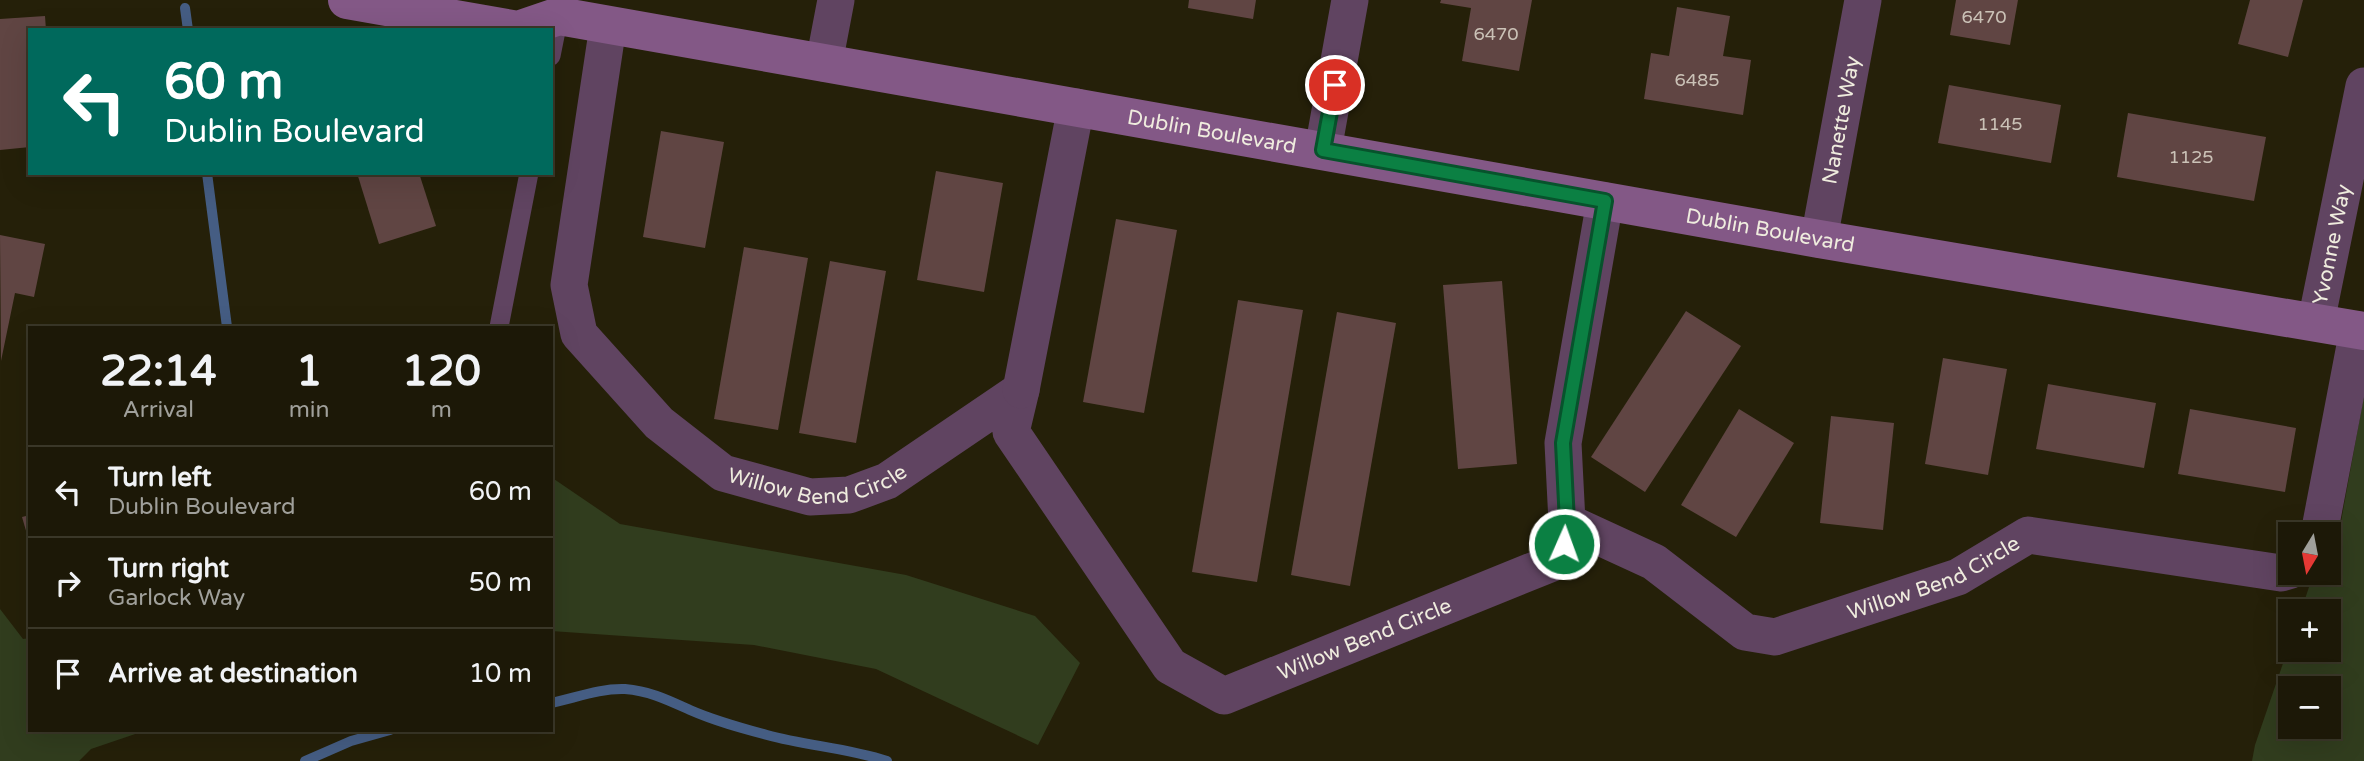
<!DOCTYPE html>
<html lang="en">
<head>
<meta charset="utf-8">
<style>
  :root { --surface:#1c1807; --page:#252111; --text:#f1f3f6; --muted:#a0a09b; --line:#3a3728 }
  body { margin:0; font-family:"Varela Round",sans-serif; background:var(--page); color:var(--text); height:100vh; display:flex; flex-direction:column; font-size:26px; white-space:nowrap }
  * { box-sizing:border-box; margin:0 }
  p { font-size:23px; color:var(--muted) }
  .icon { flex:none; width:38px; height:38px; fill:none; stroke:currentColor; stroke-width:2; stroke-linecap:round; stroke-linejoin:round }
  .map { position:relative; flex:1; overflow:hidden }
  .sheet { position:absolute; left:28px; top:326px; width:525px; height:406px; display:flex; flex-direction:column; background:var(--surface); border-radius:0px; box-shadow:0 7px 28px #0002,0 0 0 2px var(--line) }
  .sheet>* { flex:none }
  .guide { position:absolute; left:28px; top:28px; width:525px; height:147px; border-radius:0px; box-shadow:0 7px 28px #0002,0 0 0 2px var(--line); background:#00695c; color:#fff; overflow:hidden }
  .needle { width:46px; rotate:190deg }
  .tools { position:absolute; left:2278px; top:522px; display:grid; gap:14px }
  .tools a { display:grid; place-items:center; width:63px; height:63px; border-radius:0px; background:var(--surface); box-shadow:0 7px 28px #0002,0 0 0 2px var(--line); font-size:35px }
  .pin { position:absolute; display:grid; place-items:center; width:60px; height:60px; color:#fff; margin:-30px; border:4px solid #fff; border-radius:50%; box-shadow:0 2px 7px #0007 }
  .me { position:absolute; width:77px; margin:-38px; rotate:2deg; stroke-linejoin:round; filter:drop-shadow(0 0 5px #0008) }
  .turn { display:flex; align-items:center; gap:24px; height:147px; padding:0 21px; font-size:32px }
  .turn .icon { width:91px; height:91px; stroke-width:2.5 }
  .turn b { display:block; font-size:49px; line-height:60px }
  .eta { display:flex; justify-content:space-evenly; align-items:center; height:119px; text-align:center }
  .eta b { font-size:42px; font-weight:700; line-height:49px }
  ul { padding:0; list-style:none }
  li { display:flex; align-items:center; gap:21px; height:91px; padding:0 21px; border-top:2px solid var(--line) }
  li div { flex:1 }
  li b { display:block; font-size:26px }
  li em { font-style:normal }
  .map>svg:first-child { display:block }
  .green { fill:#313d1e; fill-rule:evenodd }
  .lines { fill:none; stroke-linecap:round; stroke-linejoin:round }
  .stream { stroke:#455d83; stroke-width:10 }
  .building { fill:#604543 }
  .lane { stroke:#604461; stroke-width:19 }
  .street { stroke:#604461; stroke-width:37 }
  .secondary { stroke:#835886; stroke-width:38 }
  .route-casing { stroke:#07532c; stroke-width:18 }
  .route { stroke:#0b8043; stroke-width:12 }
  .labels { text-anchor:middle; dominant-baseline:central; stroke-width:7; stroke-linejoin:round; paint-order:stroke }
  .number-label { font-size:18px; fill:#cbc2b7 }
  .street-label { font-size:21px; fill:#efecde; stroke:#1b1602 }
</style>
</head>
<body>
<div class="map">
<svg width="2364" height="761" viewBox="0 0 2364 761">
  <rect width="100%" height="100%" fill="#252009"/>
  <!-- green -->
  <g class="green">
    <path d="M2364,395V761H2252L2255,745L2291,640V649H2329V611H2301L2309,587L2323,572H2329V565L2334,560ZM2291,688H2329V726H2291Z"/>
    <polygon points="551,477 620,524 906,575 1035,616 1080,663 1038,745 876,669 754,645 551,631"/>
    <polygon points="0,609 23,639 30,638 30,730 147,730 91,749 79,761 0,761"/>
  </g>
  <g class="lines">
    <!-- stream -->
    <g class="stream">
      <polyline points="185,8 188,30"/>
      <polyline points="207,173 227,327"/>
      <path d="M551,703C575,698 600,688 625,689C650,691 668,700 690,710C715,721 741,728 767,735C807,746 848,748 887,761"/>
      <polyline points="305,761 351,741 390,730"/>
    </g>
  </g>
  <!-- building -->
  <g class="building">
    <polygon points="1189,0 1256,0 1253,19 1188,8"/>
    <polygon points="1441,0 1532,0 1519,71 1462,61 1471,8 1440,3"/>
    <polygon points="1956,0 2018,0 2010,45 1950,35"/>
    <polygon points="2250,0 2303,0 2288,57 2238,44"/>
    <polygon points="1677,7 1730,16 1723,56 1751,60 1743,115 1644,99 1651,53 1669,56"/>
    <polygon points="45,16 46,30 30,30 30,147 0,150 0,19"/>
    <polygon points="1949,85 2061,105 2051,163 1938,143"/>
    <polygon points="2128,113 2266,137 2254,201 2117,177"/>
    <polygon points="661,131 724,142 705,248 643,237"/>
    <polygon points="936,171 1003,183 984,292 917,280"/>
    <polygon points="357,173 419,173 436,226 379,244"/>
    <polygon points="1116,219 1177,230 1144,413 1083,402"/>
    <polygon points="0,235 45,244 34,297 15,293 1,361"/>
    <polygon points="744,247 808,258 778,430 714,419"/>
    <polygon points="830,261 886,271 856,443 799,433"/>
    <polygon points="1502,281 1517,464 1458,469 1443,285"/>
    <polygon points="1238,300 1303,310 1257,582 1192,572"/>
    <polygon points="1686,311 1741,346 1645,492 1591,457"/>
    <polygon points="1337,312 1396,323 1350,586 1291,575"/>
    <polygon points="1943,358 2007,369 1988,475 1925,464"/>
    <polygon points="2048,384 2156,403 2144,468 2036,449"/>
    <polygon points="1739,409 1794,443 1736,537 1681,505"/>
    <polygon points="2190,409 2296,428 2285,492 2178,474"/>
    <polygon points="1831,416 1894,423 1883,530 1820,523"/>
    <polygon points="30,515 30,540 29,541 22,517"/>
  </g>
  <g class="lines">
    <!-- lane -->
    <g class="lane">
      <polyline points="551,56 559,16"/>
      <polyline points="499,327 529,173"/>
    </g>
    <!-- street -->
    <g class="street">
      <path id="s1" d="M608,26L569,285L579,334L659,423L723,473L810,497L849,495L887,481L1021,390L1011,432L1170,666L1224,696L1552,563L1565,544L1567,522L1654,562L1745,632L1775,637L1958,577L2028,535L2281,573L2291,570"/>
      <polyline points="824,63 836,0"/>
      <polyline points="1323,150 1350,0"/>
      <path id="s2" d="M1819,239L1863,0"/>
      <path id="s3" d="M2316,322L2364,86"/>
      <polyline points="1021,390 1076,107"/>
      <polyline points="1567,522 1563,443 1605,201"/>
      <polyline points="2319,534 2358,330"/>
    </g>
    <!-- secondary -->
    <path class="secondary" id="s4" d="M347,0L518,30L559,16L1819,239L2364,331"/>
  </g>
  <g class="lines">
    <!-- route casing -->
    <g class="route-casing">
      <polyline id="route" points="1335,85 1323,150 1605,201 1563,443 1567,522 1564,544"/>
    </g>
    <!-- route -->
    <use href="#route" class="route"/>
  </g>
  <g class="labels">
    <!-- number labels -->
    <g class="number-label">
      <text x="1984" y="17">6470</text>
      <text x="1496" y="34">6470</text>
      <text x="1697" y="80">6485</text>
      <text x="2000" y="124">1145</text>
      <text x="2191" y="157">1125</text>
    </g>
    <!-- street labels -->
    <g class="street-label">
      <text stroke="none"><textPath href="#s2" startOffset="121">Nanette Way</textPath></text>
      <text stroke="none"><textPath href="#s4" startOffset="880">Dublin Boulevard</textPath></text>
      <text stroke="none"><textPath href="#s4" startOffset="1447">Dublin Boulevard</textPath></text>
      <text stroke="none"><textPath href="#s3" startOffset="79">Yvonne Way</textPath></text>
      <text stroke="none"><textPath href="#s1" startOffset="611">Willow Bend Circle</textPath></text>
      <text stroke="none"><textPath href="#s1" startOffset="2042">Willow Bend Circle</textPath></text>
      <text stroke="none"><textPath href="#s1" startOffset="1384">Willow Bend Circle</textPath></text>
    </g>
  </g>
</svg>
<div class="tools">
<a><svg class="needle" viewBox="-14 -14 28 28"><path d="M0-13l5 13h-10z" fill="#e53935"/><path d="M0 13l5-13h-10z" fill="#a0a09b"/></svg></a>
<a>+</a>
<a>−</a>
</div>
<div class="pin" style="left:1335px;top:85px;background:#d93025"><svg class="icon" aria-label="arrive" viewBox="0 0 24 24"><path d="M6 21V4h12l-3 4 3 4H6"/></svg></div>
<svg class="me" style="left:1564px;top:544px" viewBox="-20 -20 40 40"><circle r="17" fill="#0b8043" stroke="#fff" stroke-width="3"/><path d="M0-11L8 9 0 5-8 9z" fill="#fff"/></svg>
<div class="guide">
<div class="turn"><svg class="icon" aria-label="left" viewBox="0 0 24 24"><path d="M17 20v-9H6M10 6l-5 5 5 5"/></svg><div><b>60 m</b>Dublin Boulevard</div></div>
</div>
<section class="sheet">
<div class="eta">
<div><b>22:14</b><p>Arrival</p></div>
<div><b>1</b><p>min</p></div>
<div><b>120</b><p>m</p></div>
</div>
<ul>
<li><svg class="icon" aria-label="left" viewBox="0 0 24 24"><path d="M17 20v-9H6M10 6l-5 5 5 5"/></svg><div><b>Turn left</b><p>Dublin Boulevard</p></div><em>60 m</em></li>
<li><svg class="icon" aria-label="right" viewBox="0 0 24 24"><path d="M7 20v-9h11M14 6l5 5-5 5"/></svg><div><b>Turn right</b><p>Garlock Way</p></div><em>50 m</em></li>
<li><svg class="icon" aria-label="arrive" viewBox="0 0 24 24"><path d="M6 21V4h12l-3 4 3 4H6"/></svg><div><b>Arrive at destination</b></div><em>10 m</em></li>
</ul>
</section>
</div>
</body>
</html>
